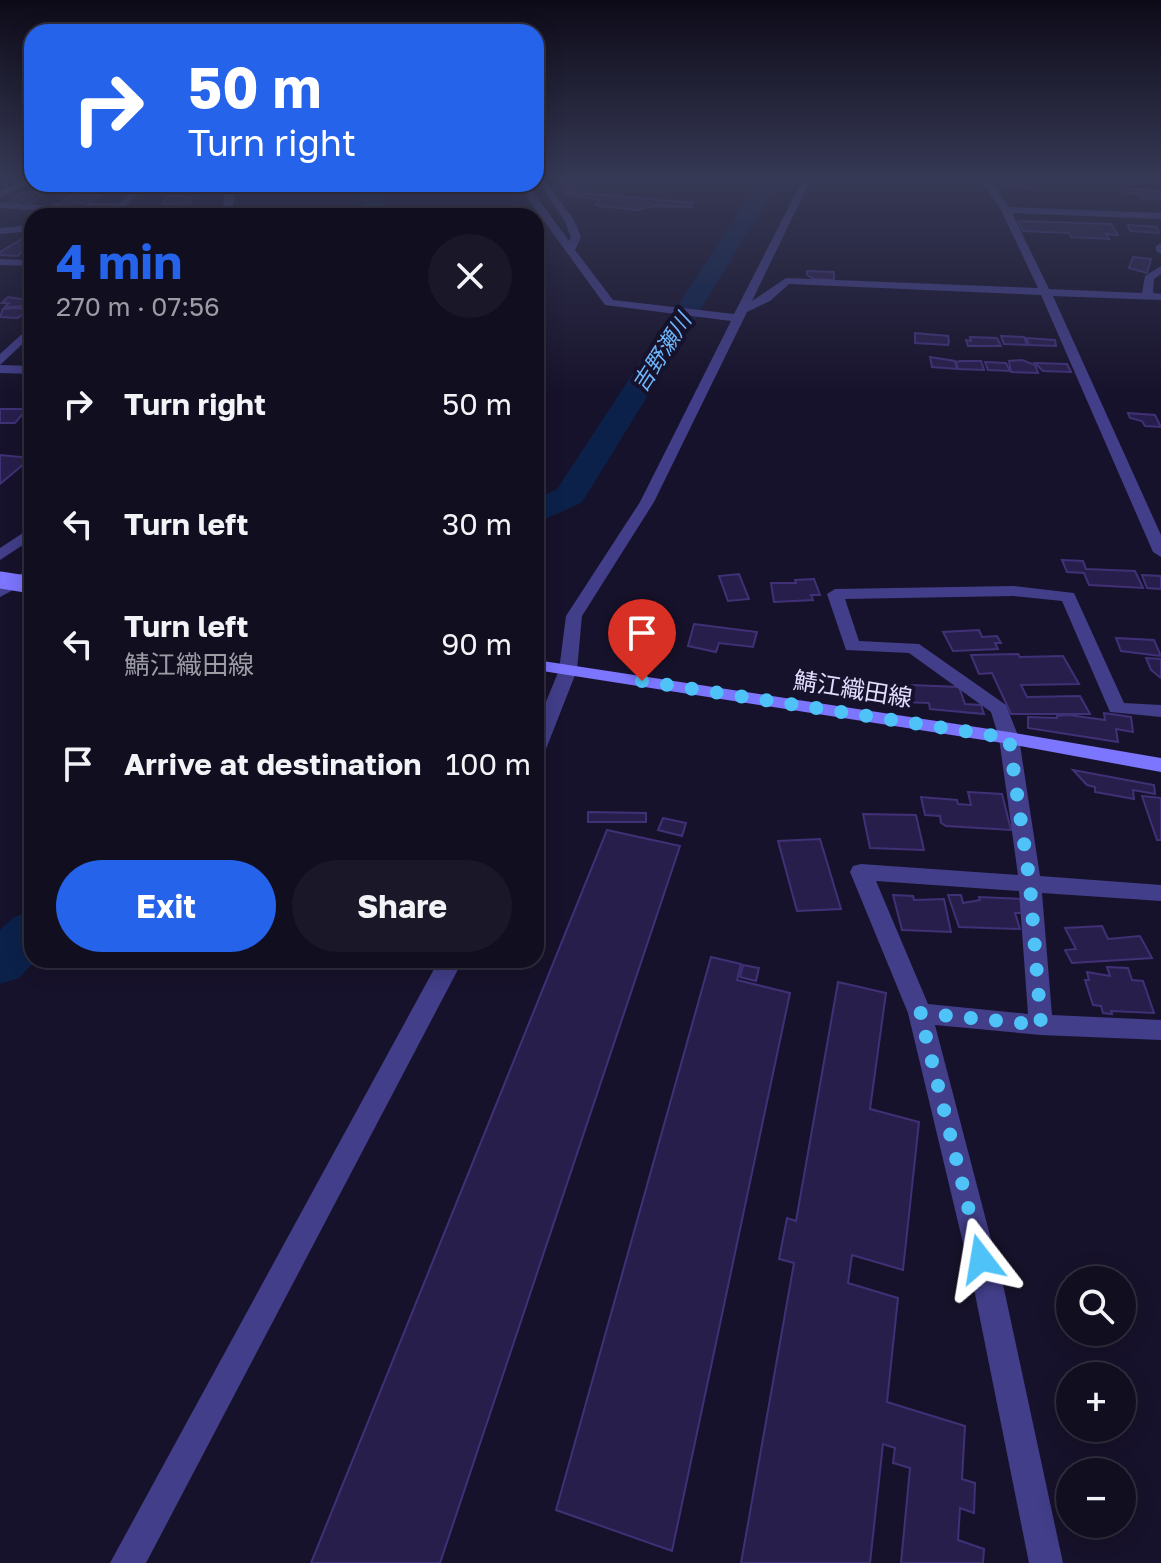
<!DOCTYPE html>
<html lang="en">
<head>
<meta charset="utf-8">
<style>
  :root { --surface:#110e20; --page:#1a1729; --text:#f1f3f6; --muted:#9c9ca5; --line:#302e3e; --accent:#2563eb }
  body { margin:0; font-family:"Golos Text","Noto Sans JP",sans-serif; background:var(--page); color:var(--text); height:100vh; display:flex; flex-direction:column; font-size:30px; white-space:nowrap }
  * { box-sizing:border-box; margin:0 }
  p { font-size:26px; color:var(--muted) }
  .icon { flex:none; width:44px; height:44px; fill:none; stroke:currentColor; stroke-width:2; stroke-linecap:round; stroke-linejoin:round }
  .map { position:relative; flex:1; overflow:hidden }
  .details { position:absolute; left:24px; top:208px; width:520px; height:760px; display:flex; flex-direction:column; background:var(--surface); border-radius:24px; box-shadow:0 4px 20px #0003,0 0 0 2px var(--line) }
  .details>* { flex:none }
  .top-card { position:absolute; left:24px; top:24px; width:520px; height:168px; border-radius:24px; box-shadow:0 4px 20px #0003,0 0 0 2px var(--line); background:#2563eb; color:#fff; overflow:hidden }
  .controls { position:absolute; left:1056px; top:1266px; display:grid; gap:16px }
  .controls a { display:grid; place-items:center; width:80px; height:80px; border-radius:50%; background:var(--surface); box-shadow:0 4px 20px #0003,0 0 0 2px var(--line); font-size:40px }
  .pin { position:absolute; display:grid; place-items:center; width:68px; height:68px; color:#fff; margin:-82px -34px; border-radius:50% 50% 50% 0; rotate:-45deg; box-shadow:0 0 8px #0007 }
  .pin .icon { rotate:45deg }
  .me { position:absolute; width:88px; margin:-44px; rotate:346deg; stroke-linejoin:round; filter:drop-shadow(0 0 6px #0008) }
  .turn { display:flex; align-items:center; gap:28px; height:168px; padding:0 32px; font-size:36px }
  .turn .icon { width:104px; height:104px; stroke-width:2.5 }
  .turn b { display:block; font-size:56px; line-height:68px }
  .round { display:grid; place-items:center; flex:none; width:84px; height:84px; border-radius:42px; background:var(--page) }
  .summary { display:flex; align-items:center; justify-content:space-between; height:136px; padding:0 32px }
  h1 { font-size:48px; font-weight:700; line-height:60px; color:var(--accent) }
  .primary-button { display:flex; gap:16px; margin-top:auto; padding:16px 32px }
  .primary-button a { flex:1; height:92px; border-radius:48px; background:var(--accent); color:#fff; font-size:32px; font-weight:700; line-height:92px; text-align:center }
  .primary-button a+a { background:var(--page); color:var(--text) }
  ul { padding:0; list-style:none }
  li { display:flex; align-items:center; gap:24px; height:120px; padding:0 32px }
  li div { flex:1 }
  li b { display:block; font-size:30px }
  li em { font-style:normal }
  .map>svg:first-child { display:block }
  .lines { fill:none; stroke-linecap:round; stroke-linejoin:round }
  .river { fill:#0c214a; fill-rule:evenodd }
  .building { fill:#281e4c; stroke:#403177; stroke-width:2 }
  .minor { fill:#423e89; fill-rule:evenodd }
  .secondary { fill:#7c75fd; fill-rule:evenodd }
  .secondary-bridge { stroke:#7c75fd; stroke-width:17 }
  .route { stroke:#4fc3f7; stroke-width:14; stroke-dasharray:0 25.2 }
  .labels { text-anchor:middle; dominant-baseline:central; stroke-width:8; stroke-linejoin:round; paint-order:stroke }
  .far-water-label { font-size:22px; font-style:italic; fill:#6db6fc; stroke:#17122b }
  .street-label { font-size:24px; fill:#e1ddfe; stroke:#17122b }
</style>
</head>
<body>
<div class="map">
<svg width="1161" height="1563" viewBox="0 0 1161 1563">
  <rect width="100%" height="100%" fill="#17122b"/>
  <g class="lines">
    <!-- river -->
    <g class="river">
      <polygon points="762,177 782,177 586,496 581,503 536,523 536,499 557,489"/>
      <polygon points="354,184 374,184 391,216 369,216"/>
      <polygon points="32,911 32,960 36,960 19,978 0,984 0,930 14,917"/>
    </g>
  </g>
  <!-- building -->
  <g class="building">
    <polygon points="560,177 589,177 581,179 572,192 693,203 692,207 654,206 638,210 599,206 596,204 600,200 567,194 565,190 571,187 560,186 557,180"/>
    <polygon points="1004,180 1029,182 1032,188 1007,187"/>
    <polygon points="35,184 79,184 76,188 48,191 31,189 41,185"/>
    <polygon points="1123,189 1161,191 1161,199 1141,198 1139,193 1124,193"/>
    <polygon points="20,193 31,192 45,194 26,205 6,205"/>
    <polygon points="74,194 100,196 89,203 91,204 116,204 107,211 81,209 90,205 76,202 66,207 55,205"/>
    <polygon points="167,196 183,196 193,199 190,203 162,204"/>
    <polygon points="188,210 187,216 157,216 158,212"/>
    <polygon points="1018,221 1111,224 1118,235 1106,234 1109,239 1071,237 1069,233 1023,231"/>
    <polygon points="1128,225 1157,227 1159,233 1130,231"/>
    <polygon points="24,238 32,238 32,251 23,250 18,256 0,255 0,252"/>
    <polygon points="1133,257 1151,259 1147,273 1129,268"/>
    <polygon points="807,271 834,272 834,280 814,279 807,275"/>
    <polygon points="32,295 32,306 5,307 9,303 2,303 8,297 27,300"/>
    <polygon points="3,309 15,308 29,309 18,318 0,317"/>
    <polygon points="915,333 948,336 949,341 948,345 915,343"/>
    <polygon points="1001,336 1024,337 1027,345 1004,344"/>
    <polygon points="970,337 997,338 1001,346 968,346 966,340 971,341"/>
    <polygon points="1026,338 1055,340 1056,346 1029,345"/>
    <polygon points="930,357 955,361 957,369 932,367"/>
    <polygon points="1022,360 1035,365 1038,373 1011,372 1009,361"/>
    <polygon points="961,361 981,361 984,370 958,369 956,362"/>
    <polygon points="985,362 1006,363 1010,371 988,370"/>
    <polygon points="1035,363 1067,364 1071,372 1043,371"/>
    <polygon points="0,409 27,409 15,423 0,423"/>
    <polygon points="1128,413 1155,415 1161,427 1145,426 1142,421 1130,418"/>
    <polygon points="0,455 31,458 0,484"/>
    <polygon points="1062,560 1083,561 1086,569 1135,571 1143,588 1089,585 1084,573 1067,572"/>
    <polygon points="739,574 749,599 728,601 719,576"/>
    <polygon points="1142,575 1161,576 1161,589 1147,588"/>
    <polygon points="814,579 820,595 811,595 813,600 774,602 771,583 796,583 795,580"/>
    <polygon points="694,624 757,632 753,647 719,643 716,652 688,646"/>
    <polygon points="979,630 982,637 997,636 1001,643 995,643 998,649 953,651 943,632"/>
    <polygon points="1116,638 1154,640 1161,656 1121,651"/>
    <polygon points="1018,654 1020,657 1063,656 1079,684 1021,685 1027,697 1080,696 1090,714 1011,714 992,673 979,674 971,655"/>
    <polygon points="1146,658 1161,659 1161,678 1151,670"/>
    <polygon points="887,684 959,687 965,704 981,705 984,714 930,709 929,703 903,702 902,697 890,697"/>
    <polygon points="1104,713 1131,717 1133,732 1116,729 1118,742 1028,728 1028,717 1057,718 1057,716 1069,715 1105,720"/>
    <polygon points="1073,770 1154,785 1155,794 1133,790 1134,799 1095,792 1095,787 1087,785"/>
    <polygon points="968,792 1002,794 1011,830 946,826 941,823 940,816 925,815 921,797 957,800 958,804 971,805"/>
    <polygon points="1142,796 1161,798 1161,840 1157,840"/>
    <polygon points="588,812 646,813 646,822 588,822"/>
    <polygon points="863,814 916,815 924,850 870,848"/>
    <polygon points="663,818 686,823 682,836 658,830"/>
    <polygon points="607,830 680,846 440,1563 311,1563"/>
    <polygon points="820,839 841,909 797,911 778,841"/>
    <polygon points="893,895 913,896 914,900 944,899 951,932 902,930"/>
    <polygon points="948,895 961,895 963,903 980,900 979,897 1021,899 1026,913 1015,913 1020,929 959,927"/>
    <polygon points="1102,926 1108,939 1140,936 1152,958 1072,963 1065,950 1076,949 1065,928"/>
    <polygon points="711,957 741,964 737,980 790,993 672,1551 556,1510"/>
    <polygon points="743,965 759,968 756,981 740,977"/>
    <polygon points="1107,967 1128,968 1132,980 1143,981 1154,1013 1111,1011 1112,1014 1103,1013 1101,1006 1093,1005 1085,980 1089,980 1087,972 1110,976"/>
    <polygon points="838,982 886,993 870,1109 919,1122 903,1270 852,1255 848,1283 898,1298 887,1402 965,1426 962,1479 975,1483 974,1513 960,1508 958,1540 984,1549 983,1563 901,1563 910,1468 893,1463 895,1448 883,1444 870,1563 741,1563 794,1263 779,1259 787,1218 796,1221"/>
  </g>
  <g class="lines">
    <!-- minor -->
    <g class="minor">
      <polygon points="32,177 32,183 0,197 0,191"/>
      <polygon points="536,177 542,177 574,220 581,237 575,250 613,300 734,314 804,177 812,177 752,301 786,278 1038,288 1001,210 979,177 987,177 1009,207 1161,213 1161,219 1012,213 1049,289 1142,293 1145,276 1161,266 1161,274 1154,279 1153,293 1161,294 1161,300 1053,296 1161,535 1161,557 1153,552 1041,295 789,284 770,301 747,312 654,502 582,616 577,670 546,749 536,755 536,726 559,670 566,616 640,502 731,321 605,305 517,184 527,184 569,241 571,237 564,220"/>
      <polygon points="139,184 149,184 116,216 0,208 0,202 111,211"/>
      <polygon points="227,184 237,184 231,216 221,216"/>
      <polygon points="32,225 32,231 0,234 0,228"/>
      <polygon points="1161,243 1161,254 1156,251 1156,246"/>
      <polygon points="0,259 32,260 32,266 0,265"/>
      <polygon points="32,325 32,335 0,365 0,354"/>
      <polygon points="0,365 32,366 32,374 0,373"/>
      <polygon points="32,527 32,539 0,560 0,548"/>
      <polygon points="32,568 32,580 0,597 0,585"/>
      <path d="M1013,586L1074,593L1124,703L1161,705V717L1110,712L1062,601L1013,596L845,599L859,641L919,644L1006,705L1019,738L1040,876L1161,885V901L1042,893L1052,1015L1161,1020V1040L1041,1035L935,1025L1004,1289L1063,1563H1029L974,1289L908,1013L850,872L853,866L861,864L1018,875L999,738L991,712L909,653L846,650L827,594L835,589ZM876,881L1019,891L1028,1014L928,1004Z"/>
      <polygon points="439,960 463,960 146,1563 110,1563"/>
    </g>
    <!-- secondary -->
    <polygon class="secondary" points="536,660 1009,732 1161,758 1161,772 1009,744 536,670"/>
    <!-- secondary-bridge -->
    <polyline class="secondary-bridge" points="0,580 32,585"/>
  </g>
  <!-- sky -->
  <linearGradient id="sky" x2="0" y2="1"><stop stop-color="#0d0a18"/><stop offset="0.45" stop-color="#363955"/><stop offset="1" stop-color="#363955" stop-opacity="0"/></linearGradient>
  <rect width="1161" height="395" fill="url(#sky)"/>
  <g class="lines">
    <!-- route -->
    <polyline class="route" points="642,681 1009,738 1030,885 1041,1025 920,1013 981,1259"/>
  </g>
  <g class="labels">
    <!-- far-water labels -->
    <g class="far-water-label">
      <text transform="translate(661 352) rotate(-57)">吉野瀬川</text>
    </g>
    <!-- street labels -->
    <g class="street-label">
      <text transform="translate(853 688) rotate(9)">鯖江織田線</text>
    </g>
  </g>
</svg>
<div class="controls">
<a><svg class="icon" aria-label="search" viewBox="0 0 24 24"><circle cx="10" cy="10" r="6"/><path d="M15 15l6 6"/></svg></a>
<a>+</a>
<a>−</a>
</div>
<div class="pin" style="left:642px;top:681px;background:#d93025"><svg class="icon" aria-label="arrive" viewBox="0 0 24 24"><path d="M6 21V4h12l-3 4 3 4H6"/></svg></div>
<svg class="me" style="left:981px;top:1259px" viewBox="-20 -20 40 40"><path d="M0-17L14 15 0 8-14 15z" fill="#4fc3f7" stroke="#fff" stroke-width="4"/></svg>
<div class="top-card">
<div class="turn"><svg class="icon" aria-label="right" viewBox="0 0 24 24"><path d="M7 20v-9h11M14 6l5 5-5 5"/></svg><div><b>50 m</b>Turn right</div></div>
</div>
<section class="details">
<div class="summary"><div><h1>4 min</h1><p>270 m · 07:56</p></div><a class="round"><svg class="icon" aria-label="close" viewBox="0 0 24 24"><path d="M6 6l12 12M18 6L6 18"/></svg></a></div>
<ul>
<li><svg class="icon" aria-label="right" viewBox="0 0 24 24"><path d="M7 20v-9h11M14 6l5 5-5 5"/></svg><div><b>Turn right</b></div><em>50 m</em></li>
<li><svg class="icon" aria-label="left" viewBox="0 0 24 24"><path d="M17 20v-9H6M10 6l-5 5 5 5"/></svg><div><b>Turn left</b></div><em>30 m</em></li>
<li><svg class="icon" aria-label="left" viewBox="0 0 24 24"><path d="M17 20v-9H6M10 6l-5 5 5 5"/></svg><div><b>Turn left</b><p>鯖江織田線</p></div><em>90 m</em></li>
<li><svg class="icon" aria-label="arrive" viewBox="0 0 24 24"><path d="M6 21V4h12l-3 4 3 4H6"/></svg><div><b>Arrive at destination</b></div><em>100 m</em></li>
</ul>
<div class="primary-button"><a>Exit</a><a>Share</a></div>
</section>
</div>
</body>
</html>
